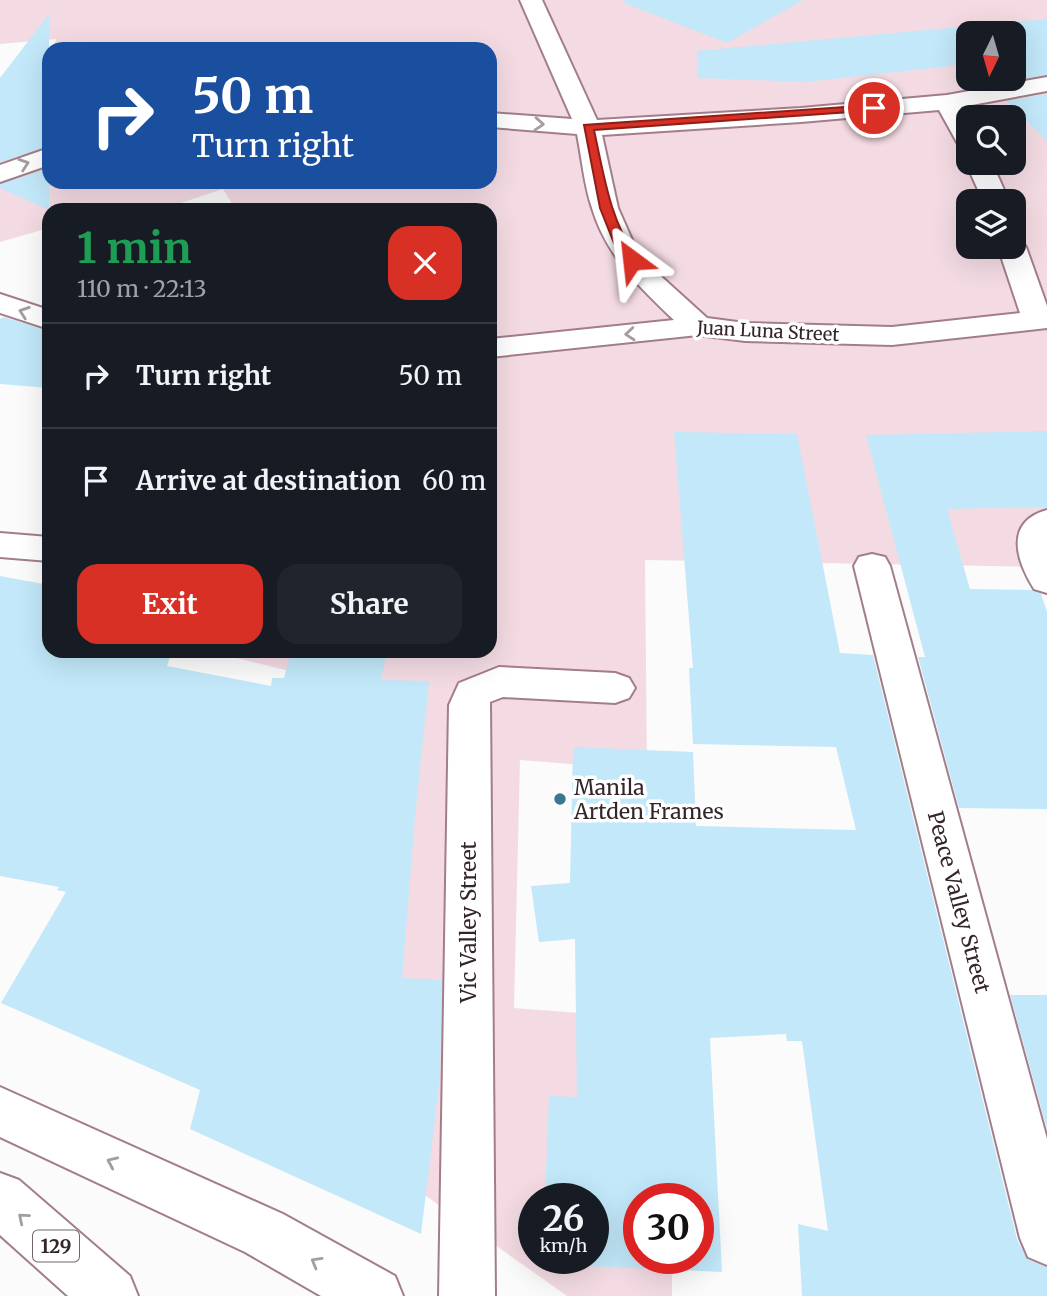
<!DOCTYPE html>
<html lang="en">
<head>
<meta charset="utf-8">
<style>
  :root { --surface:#171b24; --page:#20242c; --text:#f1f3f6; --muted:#9ea1a6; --line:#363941; --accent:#d93025 }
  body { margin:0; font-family:Merriweather,serif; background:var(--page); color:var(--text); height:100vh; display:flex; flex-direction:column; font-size:26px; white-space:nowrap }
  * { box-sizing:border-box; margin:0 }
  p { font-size:23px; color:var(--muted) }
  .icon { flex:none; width:38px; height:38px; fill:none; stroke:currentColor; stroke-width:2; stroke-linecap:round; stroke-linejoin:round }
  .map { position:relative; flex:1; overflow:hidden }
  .side { position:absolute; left:42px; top:203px; width:455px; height:455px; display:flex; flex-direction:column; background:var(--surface); border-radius:21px; box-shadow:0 7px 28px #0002 }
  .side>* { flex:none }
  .top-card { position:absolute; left:42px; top:42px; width:455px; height:147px; border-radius:21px; box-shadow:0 7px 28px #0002; background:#1a4fa0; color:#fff; overflow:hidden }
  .needle { width:46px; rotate:185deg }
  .fabs { position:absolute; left:956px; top:21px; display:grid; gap:14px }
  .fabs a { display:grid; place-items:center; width:70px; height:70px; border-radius:14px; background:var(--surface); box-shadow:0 7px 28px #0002; font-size:35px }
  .speed { position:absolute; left:518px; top:1183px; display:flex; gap:14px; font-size:35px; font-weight:700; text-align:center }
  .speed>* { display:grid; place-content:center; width:91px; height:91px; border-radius:50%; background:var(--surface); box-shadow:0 7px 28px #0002; line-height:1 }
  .speed small { font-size:18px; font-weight:400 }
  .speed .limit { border:10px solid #d22; background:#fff; color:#111 }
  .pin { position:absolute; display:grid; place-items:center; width:60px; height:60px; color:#fff; margin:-30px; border:4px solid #fff; border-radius:50%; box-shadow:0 2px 7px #0007 }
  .me { position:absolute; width:77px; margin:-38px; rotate:330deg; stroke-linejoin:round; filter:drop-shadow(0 0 5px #0008) }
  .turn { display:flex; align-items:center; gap:24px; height:147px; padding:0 35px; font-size:32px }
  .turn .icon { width:91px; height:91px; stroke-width:2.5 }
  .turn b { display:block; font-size:49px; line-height:60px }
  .round { display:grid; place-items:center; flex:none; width:74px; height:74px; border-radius:21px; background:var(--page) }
  .overview { display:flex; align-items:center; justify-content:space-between; height:119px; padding:0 35px }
  h1 { font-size:42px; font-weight:700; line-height:52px; color:#1e9e55 }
  .action { display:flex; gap:14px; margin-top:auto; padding:14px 35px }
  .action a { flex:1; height:80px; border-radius:21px; background:var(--accent); color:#fff; font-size:28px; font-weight:700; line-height:80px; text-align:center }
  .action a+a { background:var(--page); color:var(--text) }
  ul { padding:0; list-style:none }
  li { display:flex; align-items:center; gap:21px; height:105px; padding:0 35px; border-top:2px solid var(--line) }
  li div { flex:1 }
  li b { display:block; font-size:26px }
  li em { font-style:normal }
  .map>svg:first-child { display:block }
  .green { fill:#f4dbe3; fill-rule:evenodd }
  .building { fill:#c2e8f9; fill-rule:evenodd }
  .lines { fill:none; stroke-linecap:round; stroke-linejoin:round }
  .minor-casing { stroke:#a27d8a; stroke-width:4 }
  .primary-casing { stroke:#a27d8a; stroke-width:4 }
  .minor { fill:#fff; fill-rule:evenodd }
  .primary { fill:#fff; fill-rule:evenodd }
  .oneway { stroke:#a49d9f }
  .route { fill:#d93025; stroke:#8d1f18; stroke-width:2 }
  .poi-dot { fill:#3b778f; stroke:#fff; stroke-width:2.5 }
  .labels { text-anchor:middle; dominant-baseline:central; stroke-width:7; stroke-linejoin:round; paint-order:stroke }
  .far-street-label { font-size:18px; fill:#34252a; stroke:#fff }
  .shield { fill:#fff; stroke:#71666a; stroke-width:2 }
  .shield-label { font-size:19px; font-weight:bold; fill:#34252a }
  .poi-label { font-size:21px; fill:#34252a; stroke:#fff; text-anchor:start }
  .street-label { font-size:21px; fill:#34252a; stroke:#fff }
</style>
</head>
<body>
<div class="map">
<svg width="1047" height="1296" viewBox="0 0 1047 1296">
  <rect width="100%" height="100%" fill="#fbfbfb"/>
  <!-- green -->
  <path class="green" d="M0,0H1047V567L645,560L647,770L520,760L514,1008L672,1020L639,1199V1258H672V1296H567L333,1130L374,692L209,651H490V210H236L223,189L160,210H49V228L0,242V149L49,136V182H490V49H54L56,39L0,44ZM968,33H1013V79H968ZM968,117H1013V163H968ZM968,201H1013V247H968ZM534,1199H593V1258H534Z"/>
  <!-- building -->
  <g class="building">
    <polygon points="625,0 803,0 727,43 624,3"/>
    <polygon points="49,14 49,146 0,162 0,78"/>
    <polygon points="1047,19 1047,75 990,85 983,79 1013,79 1013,33 968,33 968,64 806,82 698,78 697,51"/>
    <polygon points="1047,94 1047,141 1006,101"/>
    <polygon points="49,168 49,210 0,188 0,184"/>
    <polygon points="4,317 49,331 49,388 0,384 0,319"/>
    <polygon points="1047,431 1047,507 947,509 970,589 1032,590 1041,594 1047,612 1047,809 959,808 918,657 925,657 866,435"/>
    <path d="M674,432L797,434L840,653L873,655L1017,1239L1027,1259L1047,1267V1296H802L798,1224L828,1231L802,1041H787L786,1034L710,1038L722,1272L543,1264V1258H593V1199H545L549,1096L577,1097L575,939L539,942L531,886L570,883L573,747L693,752L696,826L856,830L836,747L693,744L689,668H693ZM639,1199H698V1258H639Z"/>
    <polygon points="0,576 49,585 49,651 172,651 167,666 271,686 272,678 284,678 291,651 387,651 381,680 429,681 415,817 402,978 442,980 440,1077 421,1234 190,1129 200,1090 1,1003 66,892 57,890 59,887 0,876"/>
    <polygon points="1010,995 1047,995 1047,1129"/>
  </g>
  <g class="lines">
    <!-- minor casing -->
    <g class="minor-casing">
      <g id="minor">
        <path d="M520,0H542L597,120L801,108L947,95L1047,77V91L961,107L968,118V148L959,146L939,110L801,122L602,135L618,208L633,242L654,270L707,318L745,323L892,327L1020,313L998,247H1013V239L1022,241L1026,247L1047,306V328L892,345L745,341L698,335L490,357V339L674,320C639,287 606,255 592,208C584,185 582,159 577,134L490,127V113L572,119Z"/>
        <polygon points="49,148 49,165 0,182 0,165"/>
        <polygon points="968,161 992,163 1009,201 983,201 966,163"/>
        <polygon points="0,294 49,310 49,329 0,313"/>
        <path d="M1047,510V593L1034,589C1016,560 1004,522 1047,510Z"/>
        <polygon points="0,533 49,537 49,561 0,557"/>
        <polygon points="872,554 885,557 890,566 1047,1139 1047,1265 1028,1257 1020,1238 854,566 859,557"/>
        <polygon points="499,667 615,673 629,678 635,688 629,698 615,703 503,697 490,702 495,1296 439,1296 449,705 459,683"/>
      </g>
    </g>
    <!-- primary casing -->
    <g class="primary-casing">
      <g id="primary">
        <polygon points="0,1087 283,1214 395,1276 403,1296 321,1296 245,1252 0,1137"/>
        <polygon points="0,1173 19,1180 130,1276 138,1296 68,1296 0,1235"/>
      </g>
    </g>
    <!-- minor -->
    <use href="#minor" class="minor"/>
    <!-- primary -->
    <use href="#primary" class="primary"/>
  </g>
  <!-- one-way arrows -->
  <defs><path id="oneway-chevron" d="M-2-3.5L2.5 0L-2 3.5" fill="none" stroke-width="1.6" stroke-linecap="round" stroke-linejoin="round" transform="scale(1.75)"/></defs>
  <g class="oneway">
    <use href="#oneway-chevron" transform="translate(539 124) rotate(4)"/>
    <use href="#oneway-chevron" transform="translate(24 164) rotate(-19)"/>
    <use href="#oneway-chevron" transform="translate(24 312) rotate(-161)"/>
    <use href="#oneway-chevron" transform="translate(630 334) rotate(175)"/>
    <use href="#oneway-chevron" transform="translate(112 1162) rotate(-156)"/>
    <use href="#oneway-chevron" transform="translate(23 1218) rotate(-140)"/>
    <use href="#oneway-chevron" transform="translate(316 1262) rotate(-150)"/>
  </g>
  <!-- route -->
  <path class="route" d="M874,105L878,106V110L594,130C604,176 610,221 638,260L636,262H628L614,243L600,208L584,125Z"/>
  <!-- markers -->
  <circle class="poi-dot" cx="560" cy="799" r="7"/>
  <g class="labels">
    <!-- far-street labels -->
    <g class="far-street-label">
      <text transform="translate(768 331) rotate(3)">Juan Luna Street</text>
    </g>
    <!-- shield labels -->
    <rect class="shield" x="33" y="1230.5" width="46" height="31" rx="5"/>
    <g class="shield-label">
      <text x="56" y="1246">129</text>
    </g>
    <!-- poi labels -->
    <g class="poi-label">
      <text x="574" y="787">Manila<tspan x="574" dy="24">Artden Frames</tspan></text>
    </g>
    <!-- street labels -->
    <g class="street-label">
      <text transform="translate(959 902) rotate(75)">Peace Valley Street</text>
      <text transform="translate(468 922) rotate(-90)">Vic Valley Street</text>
    </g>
  </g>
</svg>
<div class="fabs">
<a><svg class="needle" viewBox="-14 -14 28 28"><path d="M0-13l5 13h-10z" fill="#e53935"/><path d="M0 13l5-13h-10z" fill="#9ea1a6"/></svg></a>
<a><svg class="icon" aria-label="search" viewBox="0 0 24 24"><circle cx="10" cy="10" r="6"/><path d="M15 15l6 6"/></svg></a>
<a><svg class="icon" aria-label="layers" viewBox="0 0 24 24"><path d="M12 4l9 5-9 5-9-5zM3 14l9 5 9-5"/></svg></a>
</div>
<div class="speed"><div>26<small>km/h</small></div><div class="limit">30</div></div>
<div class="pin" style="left:874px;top:108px;background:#d93025"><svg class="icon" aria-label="arrive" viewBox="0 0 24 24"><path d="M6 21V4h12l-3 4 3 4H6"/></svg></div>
<svg class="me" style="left:632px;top:260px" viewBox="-20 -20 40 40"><path d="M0-17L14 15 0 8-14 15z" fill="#d93025" stroke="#fff" stroke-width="4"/></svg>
<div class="top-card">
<div class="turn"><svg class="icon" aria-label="right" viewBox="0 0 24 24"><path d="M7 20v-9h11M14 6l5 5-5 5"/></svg><div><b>50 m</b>Turn right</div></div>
</div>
<section class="side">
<div class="overview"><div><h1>1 min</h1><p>110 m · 22:13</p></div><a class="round" style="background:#d93025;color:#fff"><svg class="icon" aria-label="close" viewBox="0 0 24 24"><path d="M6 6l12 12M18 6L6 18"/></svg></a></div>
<ul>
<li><svg class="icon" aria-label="right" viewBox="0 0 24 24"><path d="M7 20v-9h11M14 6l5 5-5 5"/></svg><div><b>Turn right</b></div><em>50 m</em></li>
<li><svg class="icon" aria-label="arrive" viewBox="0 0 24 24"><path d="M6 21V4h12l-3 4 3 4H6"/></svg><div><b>Arrive at destination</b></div><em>60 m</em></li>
</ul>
<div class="action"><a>Exit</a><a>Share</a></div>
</section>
</div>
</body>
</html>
